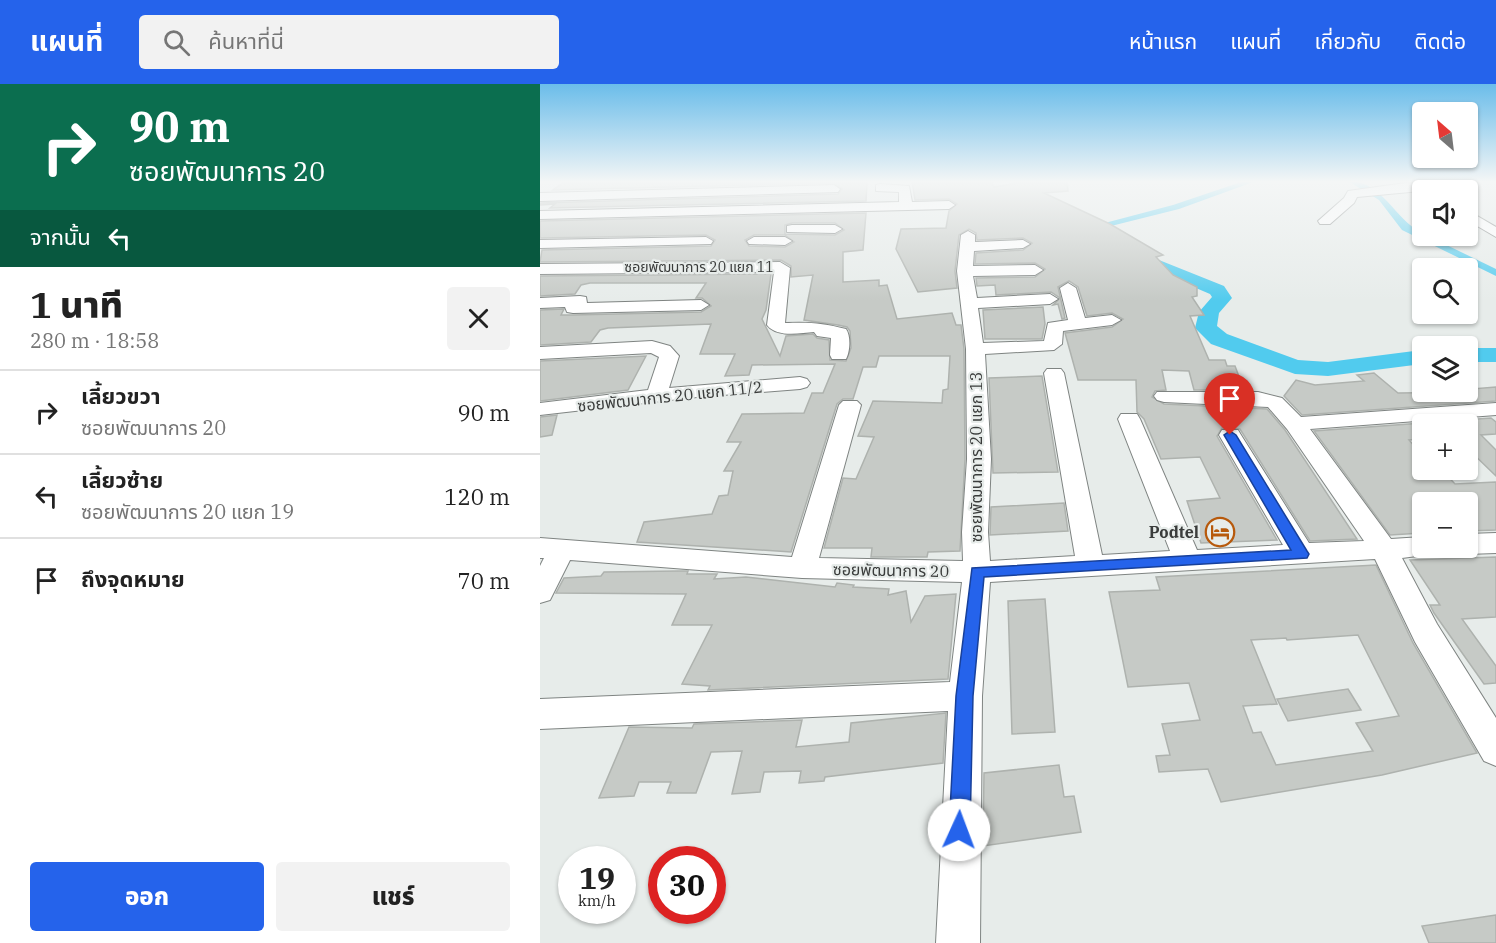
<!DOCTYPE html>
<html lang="th">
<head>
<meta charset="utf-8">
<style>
  :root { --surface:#fff; --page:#f2f2f2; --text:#222; --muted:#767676; --line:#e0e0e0; --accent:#2563eb }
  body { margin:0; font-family:"IBM Plex Serif","Noto Sans Thai",serif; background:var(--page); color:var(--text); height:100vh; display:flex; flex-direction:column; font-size:22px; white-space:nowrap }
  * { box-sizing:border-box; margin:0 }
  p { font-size:20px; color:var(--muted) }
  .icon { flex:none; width:33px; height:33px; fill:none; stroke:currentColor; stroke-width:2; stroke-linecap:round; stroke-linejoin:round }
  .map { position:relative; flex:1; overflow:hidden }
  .drawer { display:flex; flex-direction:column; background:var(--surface); width:540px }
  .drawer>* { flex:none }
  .hud { background:#0b6e4f; color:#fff; overflow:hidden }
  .needle { width:39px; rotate:332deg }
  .fabs { position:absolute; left:872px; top:18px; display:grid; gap:12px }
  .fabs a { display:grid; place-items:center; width:66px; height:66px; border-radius:6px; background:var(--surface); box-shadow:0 2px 4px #0004; font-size:30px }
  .speed { position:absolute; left:18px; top:762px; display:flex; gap:12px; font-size:30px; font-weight:700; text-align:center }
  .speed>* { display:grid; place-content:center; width:78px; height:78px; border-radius:50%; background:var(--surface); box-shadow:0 2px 4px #0004; line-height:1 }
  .speed small { font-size:15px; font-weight:400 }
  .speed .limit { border:9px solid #d22; background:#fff; color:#111 }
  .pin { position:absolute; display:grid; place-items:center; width:51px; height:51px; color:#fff; margin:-62px -26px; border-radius:50% 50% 50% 0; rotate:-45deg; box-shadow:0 0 6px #0007 }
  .pin .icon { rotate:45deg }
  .me { position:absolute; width:66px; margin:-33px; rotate:2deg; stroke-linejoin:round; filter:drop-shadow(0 0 4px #0008) }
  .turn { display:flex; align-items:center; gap:21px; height:126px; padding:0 30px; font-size:27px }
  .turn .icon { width:78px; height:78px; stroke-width:2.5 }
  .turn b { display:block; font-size:42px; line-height:51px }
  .then { display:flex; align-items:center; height:57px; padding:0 30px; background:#0003; gap:12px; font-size:22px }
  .round { display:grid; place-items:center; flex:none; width:63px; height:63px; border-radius:6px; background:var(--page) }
  .head { display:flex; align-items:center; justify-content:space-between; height:102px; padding:0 30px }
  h1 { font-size:36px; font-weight:800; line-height:45px }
  .primary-button { display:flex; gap:12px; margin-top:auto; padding:12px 30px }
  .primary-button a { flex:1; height:69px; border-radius:6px; background:var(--accent); color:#fff; font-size:24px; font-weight:800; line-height:69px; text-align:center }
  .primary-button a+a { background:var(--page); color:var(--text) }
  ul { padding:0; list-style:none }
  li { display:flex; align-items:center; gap:18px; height:84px; padding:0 30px; border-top:2px solid var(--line) }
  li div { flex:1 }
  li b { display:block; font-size:22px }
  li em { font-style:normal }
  header { display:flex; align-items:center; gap:36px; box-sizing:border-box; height:84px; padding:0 30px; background:var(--accent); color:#fff }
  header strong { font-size:28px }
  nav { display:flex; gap:33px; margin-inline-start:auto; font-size:21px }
  .search { width:420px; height:54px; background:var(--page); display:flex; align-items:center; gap:15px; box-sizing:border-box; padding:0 21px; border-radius:6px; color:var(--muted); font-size:22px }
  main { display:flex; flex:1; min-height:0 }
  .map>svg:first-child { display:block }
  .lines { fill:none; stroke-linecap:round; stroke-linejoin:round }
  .canal { fill:#51cbee; fill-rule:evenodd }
  .river { fill:#51cbee; fill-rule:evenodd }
  .building { fill:#c6cac6; stroke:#aeb2ae; stroke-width:1.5; fill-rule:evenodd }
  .minor-casing { stroke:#7f8482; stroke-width:2 }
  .minor { fill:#fff; fill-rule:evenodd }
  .route { fill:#2563eb; stroke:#184099; stroke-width:1.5 }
  .labels { text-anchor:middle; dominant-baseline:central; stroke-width:4.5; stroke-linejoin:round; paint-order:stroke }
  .far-street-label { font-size:14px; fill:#3a3c3b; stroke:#e7ecea }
  .street-label { font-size:16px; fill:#3a3c3b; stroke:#e7ecea }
  .poi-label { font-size:16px; font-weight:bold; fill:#3a3c3b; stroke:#e7ecea; text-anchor:end }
</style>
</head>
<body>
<header>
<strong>แผนที่</strong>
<div class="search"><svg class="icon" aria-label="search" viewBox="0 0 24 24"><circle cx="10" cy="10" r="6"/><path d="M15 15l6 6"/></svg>ค้นหาที่นี่</div>
<nav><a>หน้าแรก</a><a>แผนที่</a><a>เกี่ยวกับ</a><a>ติดต่อ</a></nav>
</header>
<main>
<section class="drawer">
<div class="hud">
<div class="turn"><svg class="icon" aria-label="right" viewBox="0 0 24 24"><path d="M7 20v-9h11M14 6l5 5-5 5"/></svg><div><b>90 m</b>ซอยพัฒนาการ 20</div></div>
<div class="then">จากนั้น<svg class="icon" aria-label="left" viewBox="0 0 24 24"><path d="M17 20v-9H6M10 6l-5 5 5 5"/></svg></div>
</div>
<div class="head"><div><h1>1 นาที</h1><p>280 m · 18:58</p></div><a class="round"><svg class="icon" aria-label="close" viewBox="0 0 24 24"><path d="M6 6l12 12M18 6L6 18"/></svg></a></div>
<ul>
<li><svg class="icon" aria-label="right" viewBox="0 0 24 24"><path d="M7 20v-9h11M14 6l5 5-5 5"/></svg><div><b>เลี้ยวขวา</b><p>ซอยพัฒนาการ 20</p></div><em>90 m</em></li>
<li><svg class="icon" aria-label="left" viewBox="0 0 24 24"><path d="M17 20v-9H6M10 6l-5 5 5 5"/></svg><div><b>เลี้ยวซ้าย</b><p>ซอยพัฒนาการ 20 แยก 19</p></div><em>120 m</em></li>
<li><svg class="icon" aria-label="arrive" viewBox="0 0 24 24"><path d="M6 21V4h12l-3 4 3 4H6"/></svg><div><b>ถึงจุดหมาย</b></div><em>70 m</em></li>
</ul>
<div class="primary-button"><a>ออก</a><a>แชร์</a></div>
</section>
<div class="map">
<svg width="956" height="859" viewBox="0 0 956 859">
  <rect width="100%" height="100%" fill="#e7ecea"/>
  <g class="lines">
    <!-- canal -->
    <g class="canal">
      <polygon points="704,97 716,97 639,125 547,148 542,145 633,121"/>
      <path d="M808,97C843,97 854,135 882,149V152H888L956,185V192L862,146L839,116Z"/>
    </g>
    <!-- river -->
    <g class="river">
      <polygon points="594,166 684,202 692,214 679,229 677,242 687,250 758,276 788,278 882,266 882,280 788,292 755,290 671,260 655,244 659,228 672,213 670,210 588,175 585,171 588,167"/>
      <rect x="927" y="264" width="29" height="14"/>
    </g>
  </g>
  <!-- building -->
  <g class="building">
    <polygon points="294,97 293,99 13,106 24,98"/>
    <polygon points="372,97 451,97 454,103 489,97 527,97 528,107 504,109 570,140 623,171 616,173 633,191 657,203 657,212 652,213 664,231 650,232 669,276 685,276 687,282 695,282 704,306 654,306 649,287 622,286 626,306 615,307 612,313 624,320 727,325 745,346 817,455 770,457 700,345 682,344 677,352 737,456 661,459 647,417 680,414 660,373 621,375 604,335 597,328 596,296 538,296 525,249 572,243 583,235 572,229 547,232 538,203 529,197 518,203 525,234 522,235 518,220 513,221 520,214 511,208 456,211 455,201 437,202 436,194 495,193 505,185 495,179 435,180 436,169 483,166 492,159 483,154 437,156 436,149 429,145 419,151 415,187 417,204 378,208 356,165 361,145 406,144 409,127 417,120 409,115 375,116"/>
    <polygon points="294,99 327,99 326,117 10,124 15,120 0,121 0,119 298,110 302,105"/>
    <path d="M326,129L323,166L303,168V198L339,196V202L347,201L357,235L412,229L416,241H421L424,265L425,375L420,467L388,468L387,473H331L332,464H284L303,394L316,395L334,353L318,352L333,317L402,319L403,306L408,305L410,272H339L336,283H323L313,315H303L297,320L251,468L97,458L104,438L172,430L179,412L188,411L193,387H184L201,358H187L202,330L264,329L272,309H283L295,280L212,281L209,291L185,292L195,270H160L171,240L68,244L60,246L51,258L0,261V226L24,225L21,231H33L161,228L171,222L162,214H156L166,199H50L41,201L35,210L0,212V192L231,190L226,226L222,235L240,272L246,252L273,250L277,254L289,256L290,276L306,277L311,264L310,247L307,243L298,241L264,236L273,191L251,193V182L241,176L0,178L2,166L171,162L175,156L166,151L0,154V137ZM252,139H295L304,146L295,151L245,150V141ZM214,151H245L254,158L245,163L209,162L205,156Z"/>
    <polygon points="503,223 505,240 502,255 445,255 443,226"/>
    <polygon points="106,272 88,306 0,317 0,277"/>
    <polygon points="834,289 858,309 934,308 931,305 956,303 956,317 762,331 744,312 756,296 775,301 824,297 817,291"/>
    <polygon points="502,292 518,388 453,389 449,294"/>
    <polygon points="17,331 12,351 0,353 0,333"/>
    <polygon points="951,334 956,338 956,350 941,351 956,366 956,392 927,364 927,340 882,340 882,355 869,356 882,371 882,386 902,386 915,400 956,398 956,446 927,447 927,418 882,418 882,449 850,451 774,347"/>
    <polygon points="524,419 528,447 450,451 451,423"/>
    <polygon points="956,473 956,533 922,535 956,582 956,599 944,600 894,529 890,521 900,521 870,476"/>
    <path d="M836,481L873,559L937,669L842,691L681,718L668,685L619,688L616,672L630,671L622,640L660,636L649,599L588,603L569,508L620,506L616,493ZM818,551L859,632L816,639L833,667L736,681L721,648L713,649L703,622L737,620L711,556L746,554L747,556Z"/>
    <polygon points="138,487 148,487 147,490 177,490 174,495 206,493 295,503 297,499 314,501 313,503 349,505 348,511 366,507 371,538 385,512 416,510 408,595 168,606 170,602 142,600 172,541 132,541 146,510 16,509 24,494 61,492 64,488"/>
    <polygon points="505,515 515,648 472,650 468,517"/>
    <polygon points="808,605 821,626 748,637 737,615"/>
    <polygon points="406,629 403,679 285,693 284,697 259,699 261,687 224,688 220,708 192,710 202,667 171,668 156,709 127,709 131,698 99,698 94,712 59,714 89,643 152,644 154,640 262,636 256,663 309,658 311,639"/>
    <polygon points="519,681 524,713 534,712 541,748 443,762 444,689"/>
    <polygon points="956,831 956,859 889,859 882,842"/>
  </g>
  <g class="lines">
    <!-- minor casing -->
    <g class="minor-casing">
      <g id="minor">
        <polygon points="873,98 891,106 817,113 814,119 790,140 780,140 778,137 804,114 808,107"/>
        <polygon points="340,100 369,102 372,118 409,117 415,121 409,125 0,135 0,127 359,118 359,108 336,107 336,101"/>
        <polygon points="294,101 300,105 298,108 0,117 0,109"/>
        <polygon points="927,126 956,143 956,153 927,136"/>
        <polygon points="252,141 295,141 302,145 295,149 247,148 247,142"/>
        <polygon points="428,147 435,151 435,158 483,156 490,160 483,164 434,167 433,182 495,181 503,186 495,191 433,192 437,214 510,210 518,215 510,220 438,224 443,259 504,257 508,239 528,236 520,204 528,199 536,204 545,234 572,231 581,236 572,241 523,247 522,260 514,266 445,270 451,375 448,448 450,477 535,472 504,289 507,285 521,285 524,289 562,471 630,467 578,335 581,330 597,330 600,335 657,466 743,461 679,351 682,346 698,346 701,351 769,459 824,457 747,345 728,323 624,318 617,316 614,312 617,308 718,308 742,314 761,333 956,319 956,331 770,345 851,455 882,453 882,464 895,464 892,470 862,474 897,540 956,634 956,682 944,677 875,558 835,475 450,498 442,612 440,859 396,859 408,627 0,645 0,615 410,598 422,498 262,494 30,476 10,516 0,519 0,482 4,474 0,474 0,454 252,473 299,321 303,317 317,317 321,321 279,474 423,477 422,448 427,375 426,265 417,187 421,151"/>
        <path d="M893,152H925C919,158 902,159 893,157Z"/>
        <polygon points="166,153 173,157 171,160 0,164 0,156"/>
        <polygon points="214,153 245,153 252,157 245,161 209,160 207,157"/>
        <path d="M240,178L250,184L245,239C270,238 283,239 306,245C311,252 310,268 306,275H292L290,271L291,254L277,252L274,248C260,249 237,254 227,241L234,188L0,190V180Z"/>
        <polygon points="40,212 46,213 47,219 161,216 169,221 161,226 33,229 27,228 25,223 0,224 0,214"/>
        <polygon points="112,257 130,262 139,272 129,304 260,293 267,295 270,299 267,303 260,305 157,313 0,331 0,319 108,306 119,273 111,269 0,275 0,263"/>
        <polygon points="956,449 956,469 927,470 916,464 927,464 927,450"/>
      </g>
    </g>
    <!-- minor -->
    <use href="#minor" class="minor"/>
  </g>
  <!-- sky -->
  <linearGradient id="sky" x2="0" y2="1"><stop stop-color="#6bbdea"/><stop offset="0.45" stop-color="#f4f6f6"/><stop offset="1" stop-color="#f4f6f6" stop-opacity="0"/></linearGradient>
  <rect width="956" height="217" fill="url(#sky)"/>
  <!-- route -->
  <polygon class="route" points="690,347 696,351 767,467 769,470 767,474 444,493 433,612 430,746 427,753 419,756 412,753 409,746 416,612 432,484 751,466 684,351"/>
  <!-- icons -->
  <defs>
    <g id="hotel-ring" transform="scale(1.5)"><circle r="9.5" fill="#e7ecea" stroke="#b7590b" stroke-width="1.5"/><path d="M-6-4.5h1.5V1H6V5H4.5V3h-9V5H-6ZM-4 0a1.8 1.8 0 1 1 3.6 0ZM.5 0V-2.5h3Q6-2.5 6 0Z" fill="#b7590b"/></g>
  </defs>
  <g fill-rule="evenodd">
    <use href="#hotel-ring" x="680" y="448"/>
  </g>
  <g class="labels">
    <!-- far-street labels -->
    <g class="far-street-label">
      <text x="159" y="183">ซอยพัฒนาการ 20 แยก 11</text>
    </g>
    <!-- street labels -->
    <g class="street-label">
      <text transform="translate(130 312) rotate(-6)">ซอยพัฒนาการ 20 แยก 11/2</text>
      <text transform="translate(436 373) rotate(-90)">ซอยพัฒนาการ 20 แยก 13</text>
      <text transform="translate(351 486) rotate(1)">ซอยพัฒนาการ 20</text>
    </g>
    <!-- poi labels -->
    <g class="poi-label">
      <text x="659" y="448">Podtel</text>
    </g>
  </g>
</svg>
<div class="fabs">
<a><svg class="needle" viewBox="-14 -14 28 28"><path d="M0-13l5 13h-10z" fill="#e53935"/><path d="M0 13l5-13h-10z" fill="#767676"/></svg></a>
<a><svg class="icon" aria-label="sound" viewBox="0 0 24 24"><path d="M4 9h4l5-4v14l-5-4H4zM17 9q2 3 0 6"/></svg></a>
<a><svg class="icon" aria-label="search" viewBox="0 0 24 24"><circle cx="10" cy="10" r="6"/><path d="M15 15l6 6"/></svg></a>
<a><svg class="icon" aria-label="layers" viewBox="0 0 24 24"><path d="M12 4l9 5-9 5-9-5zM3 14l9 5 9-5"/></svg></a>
<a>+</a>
<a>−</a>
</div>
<div class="speed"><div>19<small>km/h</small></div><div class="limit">30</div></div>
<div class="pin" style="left:690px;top:351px;background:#d93025"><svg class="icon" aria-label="arrive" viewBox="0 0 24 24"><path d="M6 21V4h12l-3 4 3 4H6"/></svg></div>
<svg class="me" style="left:419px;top:746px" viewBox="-20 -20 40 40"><circle r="19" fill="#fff"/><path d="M0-13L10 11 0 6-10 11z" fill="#2563eb"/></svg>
</div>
</main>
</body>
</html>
